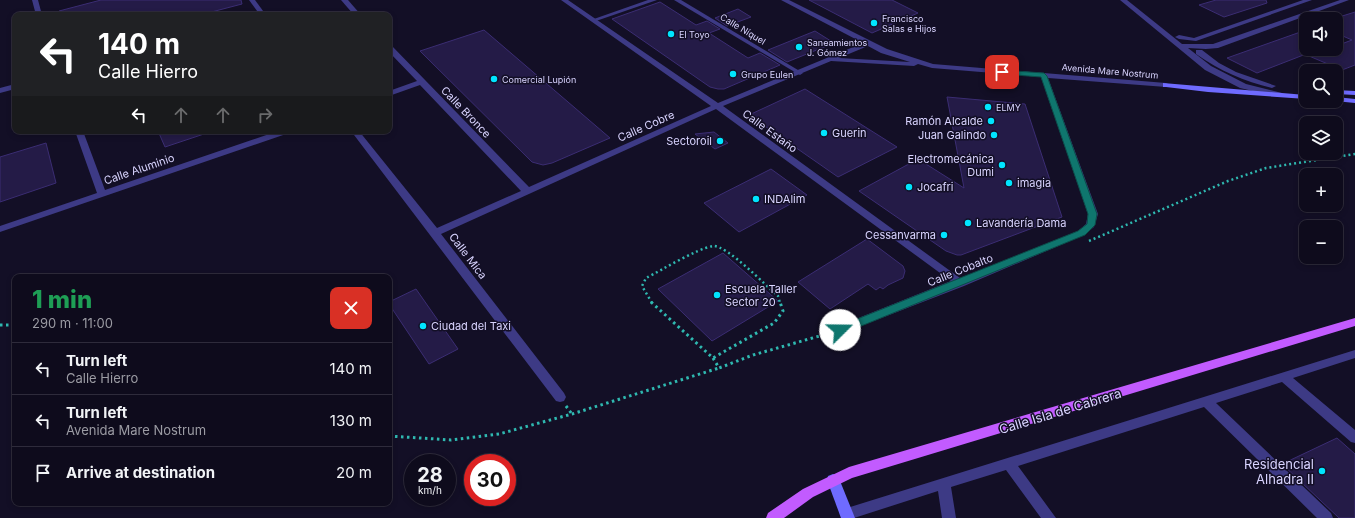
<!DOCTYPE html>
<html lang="en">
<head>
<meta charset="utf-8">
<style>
  :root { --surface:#0e0b1c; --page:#171425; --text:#f1f3f6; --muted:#9b9ba3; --line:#2e2b3b }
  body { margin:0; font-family:Inter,sans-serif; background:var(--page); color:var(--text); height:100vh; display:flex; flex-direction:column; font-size:15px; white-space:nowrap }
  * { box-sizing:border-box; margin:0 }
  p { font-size:13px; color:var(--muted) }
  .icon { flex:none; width:22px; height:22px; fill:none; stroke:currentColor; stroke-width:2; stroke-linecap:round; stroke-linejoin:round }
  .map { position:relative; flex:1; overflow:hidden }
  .side { position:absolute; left:12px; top:274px; width:380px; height:232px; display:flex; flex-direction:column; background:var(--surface); border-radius:8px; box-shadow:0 2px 6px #0003,0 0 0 1px var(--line) }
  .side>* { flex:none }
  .top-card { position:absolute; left:12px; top:12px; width:380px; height:122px; border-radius:8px; box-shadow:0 2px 6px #0003,0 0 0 1px var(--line); background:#202124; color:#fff; overflow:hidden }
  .tools { position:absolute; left:1299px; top:12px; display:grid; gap:8px }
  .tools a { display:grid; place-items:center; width:44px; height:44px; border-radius:8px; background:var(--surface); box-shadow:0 2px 6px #0003,0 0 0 1px var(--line); font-size:20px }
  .speed { position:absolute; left:404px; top:454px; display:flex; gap:8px; font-size:20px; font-weight:700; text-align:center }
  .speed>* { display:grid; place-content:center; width:52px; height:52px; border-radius:50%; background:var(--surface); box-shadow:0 2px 6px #0003,0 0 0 1px var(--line); line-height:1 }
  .speed small { font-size:10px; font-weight:400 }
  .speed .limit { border:6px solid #d22; background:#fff; color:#111 }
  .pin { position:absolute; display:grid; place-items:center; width:34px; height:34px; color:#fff; margin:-17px; border-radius:8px; box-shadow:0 2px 6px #0006 }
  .me { position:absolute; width:44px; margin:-22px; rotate:68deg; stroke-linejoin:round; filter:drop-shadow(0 0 3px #0008) }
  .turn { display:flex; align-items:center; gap:14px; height:84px; padding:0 20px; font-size:18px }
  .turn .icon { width:52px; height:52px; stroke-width:2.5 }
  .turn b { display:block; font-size:28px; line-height:34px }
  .lanes { display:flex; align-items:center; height:38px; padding:0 20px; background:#0003; justify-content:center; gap:20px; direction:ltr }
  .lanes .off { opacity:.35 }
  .round { display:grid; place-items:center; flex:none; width:42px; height:42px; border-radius:8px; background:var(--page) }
  .headline { display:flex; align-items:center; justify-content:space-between; height:68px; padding:0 20px }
  h1 { font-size:24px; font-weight:800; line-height:30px; color:#1e9e55 }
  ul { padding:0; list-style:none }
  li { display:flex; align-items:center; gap:12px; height:52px; padding:0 20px; border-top:1px solid var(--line) }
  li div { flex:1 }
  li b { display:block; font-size:15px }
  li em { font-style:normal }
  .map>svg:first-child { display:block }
  .building { fill:#241b47; stroke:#3b2d73 }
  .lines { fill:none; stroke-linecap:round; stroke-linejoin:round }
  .path-far2 { stroke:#2fb8b0; stroke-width:2; stroke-dasharray:1.5 2; stroke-linecap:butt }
  .path-far1 { stroke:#2fb8b0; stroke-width:2.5; stroke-dasharray:2 3; stroke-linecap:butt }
  .path { stroke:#2fb8b0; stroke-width:3; stroke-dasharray:2.5 3.5; stroke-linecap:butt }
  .lane { fill:#3d3a85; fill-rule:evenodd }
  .street { fill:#3d3a85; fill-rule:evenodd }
  .secondary { fill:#6f6bff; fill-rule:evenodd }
  .primary { fill:#c25bff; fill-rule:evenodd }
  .route { fill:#0f766e; stroke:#0a4d48 }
  .poi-dot { fill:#00e5ff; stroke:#130f26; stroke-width:1.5 }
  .labels { text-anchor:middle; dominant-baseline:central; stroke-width:3; stroke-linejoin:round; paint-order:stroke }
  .far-poi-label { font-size:9px; fill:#d9d4ff; stroke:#130f26; text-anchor:start }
  .far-street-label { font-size:9px; fill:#d9d4ff; stroke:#130f26 }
  .street-label { font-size:11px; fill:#d9d4ff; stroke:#130f26 }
  .poi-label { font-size:11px; fill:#d9d4ff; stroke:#130f26; text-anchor:start }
  .near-street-label { font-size:13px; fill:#d9d4ff; stroke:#130f26 }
  .near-poi-label { font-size:13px; fill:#d9d4ff; stroke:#130f26; text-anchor:end }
</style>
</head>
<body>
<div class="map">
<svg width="1355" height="518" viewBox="0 0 1355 518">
  <rect width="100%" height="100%" fill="#130f26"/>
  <!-- building -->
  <g class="building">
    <polygon points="101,0 241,0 242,4 200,15 59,15 59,11"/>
    <polygon points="809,0 892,0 918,13 872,33"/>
    <polygon points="1216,0 1266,0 1267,3 1224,17 1199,5"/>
    <polygon points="660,2 696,25 707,21 720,29 709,33 748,58 760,53 780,65 724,89 718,89 710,87 612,19"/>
    <polygon points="738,9 751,17 727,26 715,18"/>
    <polygon points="1355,12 1355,65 1342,70 1309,56 1328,49 1336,49 1336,46 1352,40 1336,33 1336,18"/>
    <polygon points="484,30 610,138 552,163 543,165 532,162 420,51"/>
    <polygon points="1306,30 1306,54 1257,73 1227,58"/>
    <polygon points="815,31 834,43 787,62 768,50"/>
    <polygon points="805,89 897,147 838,177 749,115"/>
    <polygon points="947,97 1025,104 1062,217 961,255 957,255 946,251 859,191 918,159 964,188"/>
    <polygon points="158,131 207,131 207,133 165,147"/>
    <polygon points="714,132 728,143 715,149 695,134"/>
    <polygon points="46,143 56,183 0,202 0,157"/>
    <polygon points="771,169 807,195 739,232 704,203"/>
    <polygon points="867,239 903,266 905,271 903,278 888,285 883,289 880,287 876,290 868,284 830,309 798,282"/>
    <polygon points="723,253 778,301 712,341 658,289"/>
    <polygon points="416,289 458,349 429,364 389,304 389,302"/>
    <polygon points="1337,438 1355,454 1355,518 1339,518 1282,464"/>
  </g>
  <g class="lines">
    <!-- path-far2 -->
    <polyline class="path-far2" points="1312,102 1331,104"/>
    <!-- path-far1 -->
    <g class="path-far1">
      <polyline points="1089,241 1228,181 1266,168 1355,154"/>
      <path d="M652,303L642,286L646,278C662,270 696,249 713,246C727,245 766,286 778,296L780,303"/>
    </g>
    <!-- path -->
    <g class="path">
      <polyline points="651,302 713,358 774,323 783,311 780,302"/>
      <polyline points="0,325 15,325"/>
      <polyline points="713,358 719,368 753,355 830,333"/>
      <polyline points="566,406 572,414"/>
      <polyline points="389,436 451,440 499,434 572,414 719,368"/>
    </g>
    <!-- lane -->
    <g class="lane">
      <polygon points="648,0 657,0 596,21 591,20"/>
      <polygon points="674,0 681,0 803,73 800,75 798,74"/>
    </g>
    <!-- street -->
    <g class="street">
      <polygon points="32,0 38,0 42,15 36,15"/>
      <polygon points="249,0 255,0 266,15 260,15"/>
      <polygon points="341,0 348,0 361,15 354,15"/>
      <path d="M561,0H568L718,103L863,43L781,0H789L887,49L933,64L1166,83L1170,85L1166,87L1048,78L1098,214L1094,227L1084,235L964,286L840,334L836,333L835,330L836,327L951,281L716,109L441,234L564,393L566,397L564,401L560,402L556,401L351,131H359L437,228L521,191L420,85L389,96V91L417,81L389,52V46H392L529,187L711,106ZM868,46L881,53L910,62L839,58ZM831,61L914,66L918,64L932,68L1041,77L1088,214L1086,224L1078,231L960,278L723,106Z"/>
      <polygon points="1120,0 1127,0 1182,44 1213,44 1340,0 1349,0 1218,48 1206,49 1188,48 1211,66 1246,84 1282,93 1282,97 1279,97 1240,88 1205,70"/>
      <polygon points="1303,0 1312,0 1196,41 1179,39 1175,37 1179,35 1194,38"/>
      <path d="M1196,50H1202L1219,63L1236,72L1276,86L1272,88C1244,81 1220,71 1196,54Z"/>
      <polygon points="15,84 15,89 0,93 0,88"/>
      <polygon points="75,131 83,131 105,190 278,131 290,131 289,133 0,232 0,226 97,193"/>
      <polygon points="1355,350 1355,358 1293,378 1355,430 1355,443 1351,442 1282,382 1216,403 1331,513 1333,518 1317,518 1204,407 1018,466 1056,518 1041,518 1006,470 951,487 956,518 942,518 938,491 854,518 842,518 840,514 842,509 847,508"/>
    </g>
    <!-- secondary -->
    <g class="secondary">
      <polygon points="1163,83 1306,95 1306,99 1208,92 1166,87 1163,87"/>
      <polygon points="1336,90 1355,91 1355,95 1336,94"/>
      <polygon points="1336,97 1355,99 1355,103 1335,101 1336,101"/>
      <polygon points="833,474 838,476 855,518 841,518 827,480 828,476"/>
    </g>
    <!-- primary -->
    <polygon class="primary" points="1355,318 1355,326 852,478 813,497 784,518 766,518 768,513 803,489 849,467"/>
  </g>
  <!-- route -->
  <polygon class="route" points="1000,70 1044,73 1047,76 1097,214 1095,225 1085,235 844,333 837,333 835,330 837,327 1078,231 1087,224 1088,214 1041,77 1002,74 1000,73"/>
  <!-- markers -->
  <g class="poi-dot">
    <circle cx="874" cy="23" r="4"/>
    <circle cx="671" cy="34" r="4"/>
    <circle cx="799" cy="47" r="4"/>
    <circle cx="733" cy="74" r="4"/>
    <circle cx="494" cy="79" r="4"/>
    <circle cx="988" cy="107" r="4"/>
    <circle cx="991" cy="121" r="4"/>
    <circle cx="824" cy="133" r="4"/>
    <circle cx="994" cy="135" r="4"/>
    <circle cx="720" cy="141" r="4"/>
    <circle cx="1002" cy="165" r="4"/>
    <circle cx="1009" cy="183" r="4"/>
    <circle cx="909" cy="187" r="4"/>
    <circle cx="756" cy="199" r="4"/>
    <circle cx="968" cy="223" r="4"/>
    <circle cx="944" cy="235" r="4"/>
    <circle cx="717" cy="295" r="4"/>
    <circle cx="423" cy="326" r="4"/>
    <circle cx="1322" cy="471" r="4"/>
  </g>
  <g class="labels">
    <!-- far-poi labels -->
    <g class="far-poi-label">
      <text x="882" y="18">Francisco<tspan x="882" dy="10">Salas e Hijos</tspan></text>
      <text x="679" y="34">El Toyo</text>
      <text x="807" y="42">Saneamientos<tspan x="807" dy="10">J. Gómez</tspan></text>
      <text x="741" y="74">Grupo Eulen</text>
      <text x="502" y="79">Comercial Lupión</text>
      <text x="996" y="107">ELMY</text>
    </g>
    <!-- far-street labels -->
    <g class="far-street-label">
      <text transform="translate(743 29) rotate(31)">Calle Níquel</text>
      <text transform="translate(1110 71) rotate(5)">Avenida Mare Nostrum</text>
    </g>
    <!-- street labels -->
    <g class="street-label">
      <text transform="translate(466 112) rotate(46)">Calle Bronce</text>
      <text transform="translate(646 126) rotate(-24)">Calle Cobre</text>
      <text transform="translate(770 131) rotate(36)">Calle Estaño</text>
      <text transform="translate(139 169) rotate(-19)">Calle Aluminio</text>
      <text transform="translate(468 256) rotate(53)">Calle Mica</text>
      <text transform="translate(960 270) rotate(-22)">Calle Cobalto</text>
    </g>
    <!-- poi labels -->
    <g class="poi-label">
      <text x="983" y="121" text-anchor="end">Ramón Alcalde</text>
      <text x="832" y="133">Guerin</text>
      <text x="986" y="135" text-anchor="end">Juan Galindo</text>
      <text x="712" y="141" text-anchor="end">Sectoroil</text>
      <text x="994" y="159" text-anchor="end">Electromecánica<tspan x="994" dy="13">Dumi</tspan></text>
      <text x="1017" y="183">imagia</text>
      <text x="917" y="187">Jocafri</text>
      <text x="764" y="199">INDAlim</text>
      <text x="976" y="223">Lavandería Dama</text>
      <text x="936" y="235" text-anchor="end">Cessanvarma</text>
      <text x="725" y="289">Escuela Taller<tspan x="725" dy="13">Sector 20</tspan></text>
      <text x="431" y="326">Ciudad del Taxi</text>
    </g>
    <!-- near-street labels -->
    <g class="near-street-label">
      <text transform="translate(1060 411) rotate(-17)">Calle Isla de Cabrera</text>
    </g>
    <!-- near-poi labels -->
    <g class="near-poi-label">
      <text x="1314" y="464">Residencial<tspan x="1314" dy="15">Alhadra II</tspan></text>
    </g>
  </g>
</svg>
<div class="tools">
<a><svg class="icon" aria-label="sound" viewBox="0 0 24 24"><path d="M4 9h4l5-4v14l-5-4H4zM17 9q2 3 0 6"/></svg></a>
<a><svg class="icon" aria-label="search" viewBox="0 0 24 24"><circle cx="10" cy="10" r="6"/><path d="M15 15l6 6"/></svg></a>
<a><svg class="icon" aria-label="layers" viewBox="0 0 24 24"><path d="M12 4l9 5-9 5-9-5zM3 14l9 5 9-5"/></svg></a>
<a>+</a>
<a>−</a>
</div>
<div class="speed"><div>28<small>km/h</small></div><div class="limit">30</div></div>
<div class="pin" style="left:1002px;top:72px;background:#d93025"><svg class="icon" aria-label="arrive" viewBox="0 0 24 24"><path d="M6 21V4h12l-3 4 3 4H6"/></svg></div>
<svg class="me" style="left:840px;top:330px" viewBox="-20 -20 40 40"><circle r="19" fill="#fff"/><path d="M0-13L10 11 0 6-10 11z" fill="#0f766e"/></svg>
<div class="top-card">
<div class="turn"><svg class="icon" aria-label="left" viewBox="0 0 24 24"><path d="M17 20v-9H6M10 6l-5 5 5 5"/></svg><div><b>140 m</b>Calle Hierro</div></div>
<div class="lanes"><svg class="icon" aria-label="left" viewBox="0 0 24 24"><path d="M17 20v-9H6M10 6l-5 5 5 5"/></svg><svg class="icon off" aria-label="ahead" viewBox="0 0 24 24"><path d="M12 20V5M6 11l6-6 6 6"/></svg><svg class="icon off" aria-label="ahead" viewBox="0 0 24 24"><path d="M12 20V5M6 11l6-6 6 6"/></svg><svg class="icon off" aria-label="right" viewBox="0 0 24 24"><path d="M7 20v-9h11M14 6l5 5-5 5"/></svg></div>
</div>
<section class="side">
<div class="headline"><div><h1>1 min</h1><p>290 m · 11:00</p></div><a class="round" style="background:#d93025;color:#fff"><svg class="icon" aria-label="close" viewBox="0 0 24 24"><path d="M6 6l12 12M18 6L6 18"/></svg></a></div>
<ul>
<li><svg class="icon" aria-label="left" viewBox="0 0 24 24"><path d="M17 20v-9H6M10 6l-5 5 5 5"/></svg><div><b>Turn left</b><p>Calle Hierro</p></div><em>140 m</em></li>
<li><svg class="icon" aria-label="left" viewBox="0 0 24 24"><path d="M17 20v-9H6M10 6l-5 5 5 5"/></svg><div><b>Turn left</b><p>Avenida Mare Nostrum</p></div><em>130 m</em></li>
<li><svg class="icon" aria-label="arrive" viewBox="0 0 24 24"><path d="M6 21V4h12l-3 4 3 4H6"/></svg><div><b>Arrive at destination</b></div><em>20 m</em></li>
</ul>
</section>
</div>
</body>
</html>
